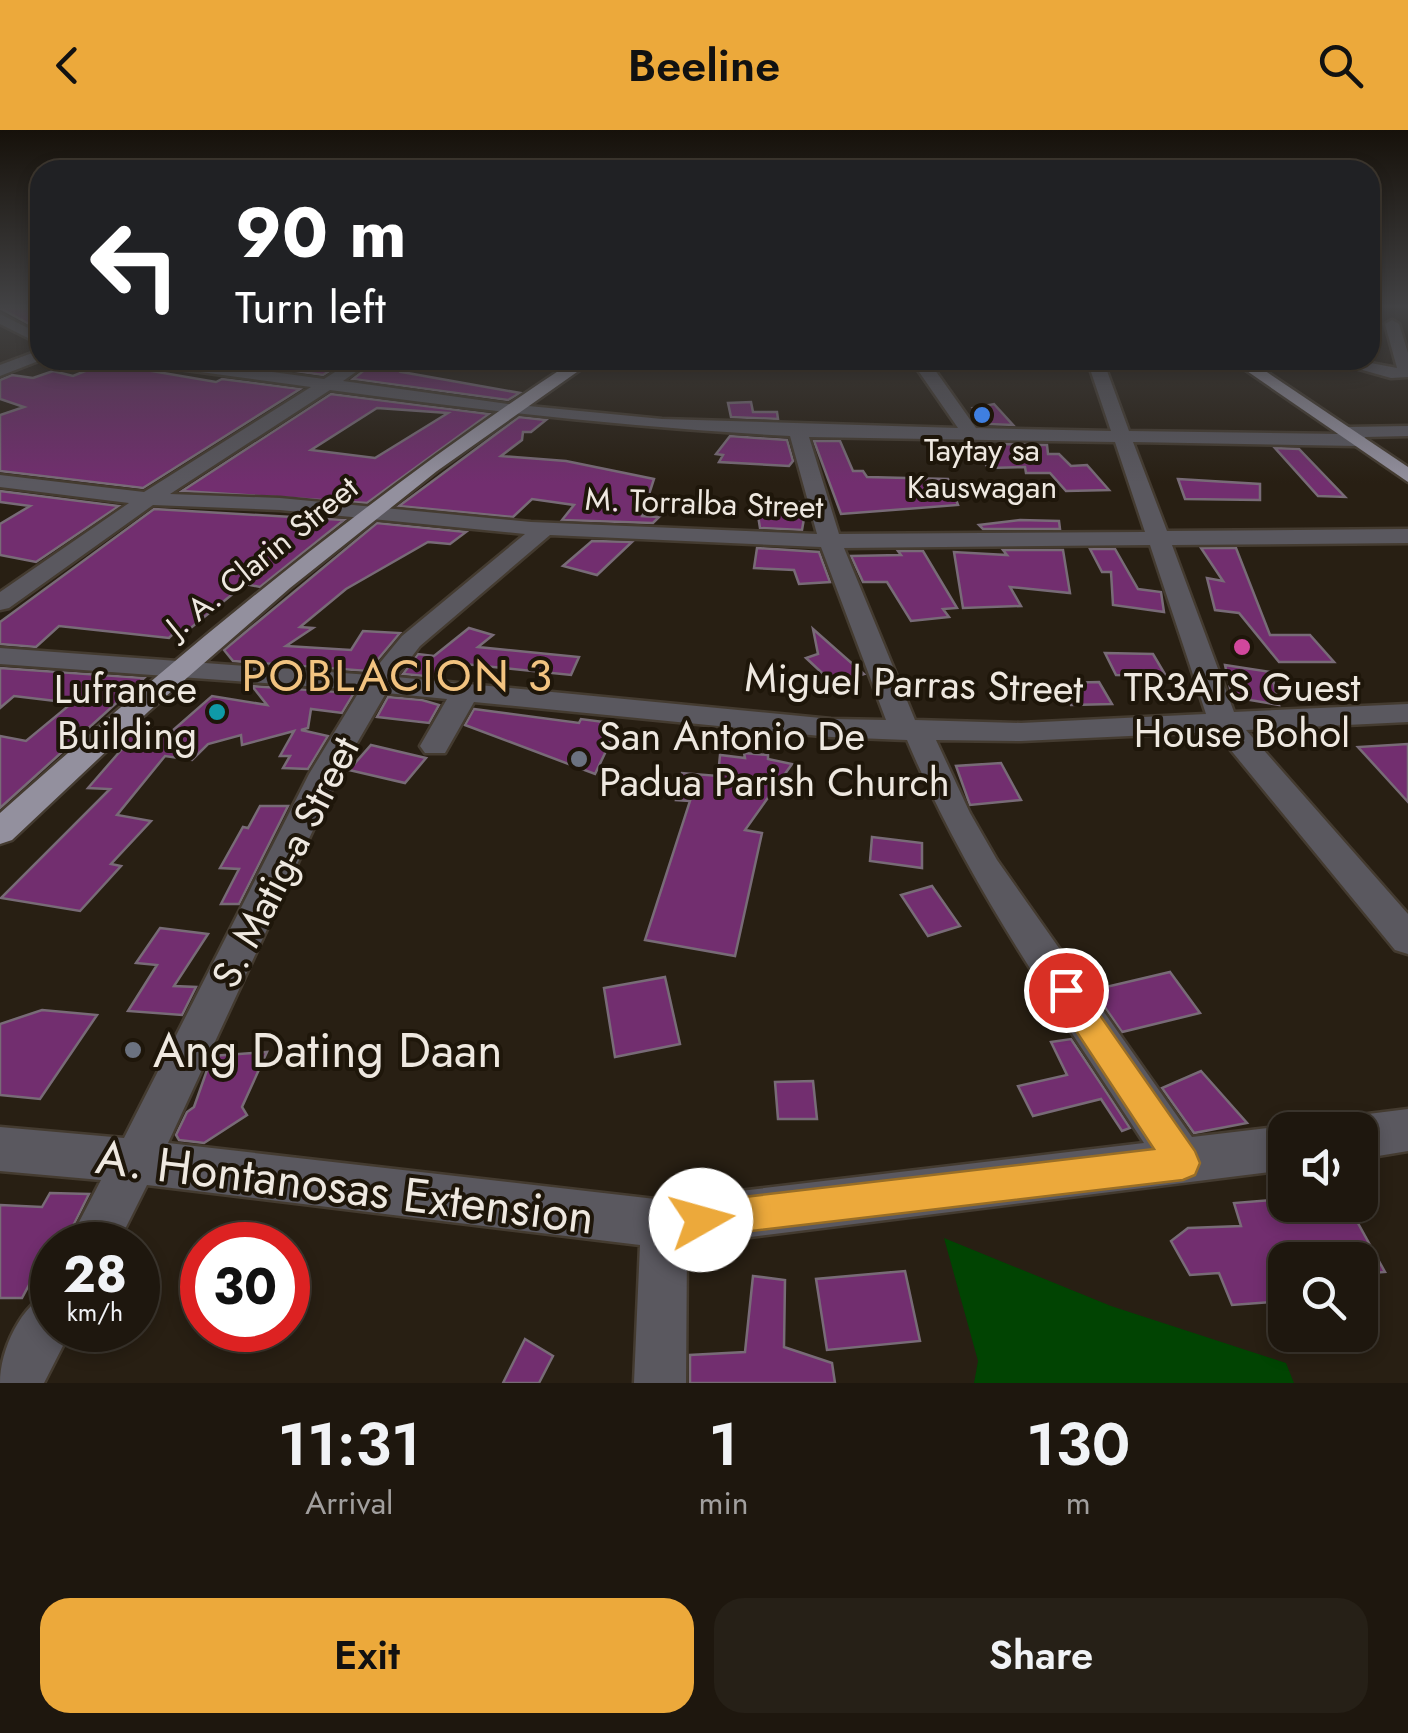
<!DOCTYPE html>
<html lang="en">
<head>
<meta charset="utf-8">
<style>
  :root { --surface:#1e170e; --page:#262017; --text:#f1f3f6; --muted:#a19f9e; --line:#3c362e; --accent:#eca93b }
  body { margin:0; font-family:Jost,sans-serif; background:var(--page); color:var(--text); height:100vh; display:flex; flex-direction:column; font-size:38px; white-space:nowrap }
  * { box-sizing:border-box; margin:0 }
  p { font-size:32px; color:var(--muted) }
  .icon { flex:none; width:55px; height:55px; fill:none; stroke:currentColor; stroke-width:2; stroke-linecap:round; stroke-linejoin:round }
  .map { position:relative; height:1253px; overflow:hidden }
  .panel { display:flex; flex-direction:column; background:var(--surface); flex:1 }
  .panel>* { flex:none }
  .banner { position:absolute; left:30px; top:30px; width:1350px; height:210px; border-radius:30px; box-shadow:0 5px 15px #0003,0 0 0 2px var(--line); background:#202124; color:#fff; overflow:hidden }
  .tools { position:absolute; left:1268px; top:982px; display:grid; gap:20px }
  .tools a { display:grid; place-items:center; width:110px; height:110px; border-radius:20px; background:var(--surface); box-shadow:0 5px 15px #0003,0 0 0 2px var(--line); font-size:50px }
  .speed { position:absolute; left:30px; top:1092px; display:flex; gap:20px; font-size:50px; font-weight:700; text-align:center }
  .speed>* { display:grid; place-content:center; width:130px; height:130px; border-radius:50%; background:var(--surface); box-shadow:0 5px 15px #0003,0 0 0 2px var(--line); line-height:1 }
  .speed small { font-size:25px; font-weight:400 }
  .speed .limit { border:15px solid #d22; background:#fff; color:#111 }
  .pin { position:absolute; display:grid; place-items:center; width:85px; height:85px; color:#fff; margin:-42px; border:5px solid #fff; border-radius:50%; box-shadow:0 2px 10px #0007 }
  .me { position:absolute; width:110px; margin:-55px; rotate:83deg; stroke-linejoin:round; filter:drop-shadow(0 0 8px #0008) }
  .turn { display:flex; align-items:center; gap:35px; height:210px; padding:0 40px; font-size:45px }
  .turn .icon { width:130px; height:130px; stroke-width:2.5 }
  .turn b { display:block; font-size:70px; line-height:85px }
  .eta { display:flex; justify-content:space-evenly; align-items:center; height:170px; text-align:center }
  .eta b { font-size:60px; font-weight:600; line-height:70px }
  .button { display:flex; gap:20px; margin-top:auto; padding:20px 40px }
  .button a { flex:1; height:115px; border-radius:30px; background:var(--accent); color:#111; font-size:40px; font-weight:600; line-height:115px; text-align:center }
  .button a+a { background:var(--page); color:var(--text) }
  header { display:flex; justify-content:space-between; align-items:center; height:130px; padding:0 40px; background:var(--accent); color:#111; font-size:45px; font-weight:600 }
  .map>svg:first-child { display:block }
  .green { fill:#014402 }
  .building { fill:#722e6f; stroke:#786b77; stroke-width:2.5; fill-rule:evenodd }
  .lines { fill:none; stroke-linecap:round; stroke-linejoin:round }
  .minor-casing { stroke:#443b30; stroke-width:5 }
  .major-casing { stroke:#443b30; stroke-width:5 }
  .minor { fill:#5a585f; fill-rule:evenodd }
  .major { fill:#93909e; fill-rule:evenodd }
  .route { fill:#eca93b; stroke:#996e26; stroke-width:2.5 }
  .shop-dot { fill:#3f7fe0; stroke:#1e160a; stroke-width:4 }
  .hotel-dot { fill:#d1479c; stroke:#1e160a; stroke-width:4 }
  .culture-dot { fill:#0f9aa8; stroke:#1e160a; stroke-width:4 }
  .worship-dot { fill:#6b7280; stroke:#1e160a; stroke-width:4 }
  .labels { text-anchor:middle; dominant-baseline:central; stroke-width:8; stroke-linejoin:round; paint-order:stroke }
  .far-poi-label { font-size:32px; fill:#eee8e0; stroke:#1e160a }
  .far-street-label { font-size:32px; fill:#eee8e0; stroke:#1e160a }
  .street-label { font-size:40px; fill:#eee8e0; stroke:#1e160a }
  .poi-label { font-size:40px; fill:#eee8e0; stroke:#1e160a }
  .quarter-label { font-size:45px; letter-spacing:2.5px; fill:#f2c380; stroke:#1e160a }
  .near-poi-label { font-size:48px; fill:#eee8e0; stroke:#1e160a; text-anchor:start }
  .near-street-label { font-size:48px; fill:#eee8e0; stroke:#1e160a }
</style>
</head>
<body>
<header><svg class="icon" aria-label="back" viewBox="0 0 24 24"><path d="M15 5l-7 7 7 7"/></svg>Beeline<svg class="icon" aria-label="search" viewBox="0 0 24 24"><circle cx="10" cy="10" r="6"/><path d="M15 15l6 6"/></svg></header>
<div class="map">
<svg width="1408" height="1253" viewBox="0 0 1408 1253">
  <rect width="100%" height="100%" fill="#281f13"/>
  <!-- green -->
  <polygon class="green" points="944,1108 1111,1176 1286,1233 1294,1253 974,1253 978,1231"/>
  <!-- building -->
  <g class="building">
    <polygon points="0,178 34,178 40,187 40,200"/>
    <polygon points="281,230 347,230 323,245 281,239"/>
    <polygon points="377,230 422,230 402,242 520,263 508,270 353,249"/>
    <polygon points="105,233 216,252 222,249 300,259 143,358 0,341 0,285 24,277 0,269 0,250 12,245 33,248 53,241 73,246"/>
    <path d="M331,264L489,284L367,373L182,361ZM377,278L448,283L375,328L311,320Z"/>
    <polygon points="751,272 753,282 777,282 778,289 731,287 728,273"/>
    <polygon points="994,274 1013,295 988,294 973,278"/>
    <polygon points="519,287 546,290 531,302 523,302 522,310 501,326 566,331 654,349 642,386 659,387 653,393 562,390 574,375 532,369 513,387 399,376"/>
    <polygon points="730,306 787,310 793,331 789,336 719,332 723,325 716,324"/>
    <polygon points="814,311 840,311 853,341 863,341 867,347 948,349 958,375 841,384"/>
    <polygon points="1005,314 1047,315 1048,324 1059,324 1071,336 1087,335 1109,360 1066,361 1050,343 1026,343 1025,337 988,338 978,321"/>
    <polygon points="1275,318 1299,319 1345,367 1318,366"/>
    <polygon points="1178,349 1260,354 1260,370 1185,369"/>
    <polygon points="0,361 119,376 36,432 0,425 0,394 30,376 0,372"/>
    <polygon points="801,372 805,383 802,400 760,398 756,373"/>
    <polygon points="154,379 344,390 260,457 245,454 187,501 177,500 169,508 59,496 36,517 0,514 0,492"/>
    <polygon points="1020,390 1059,391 1060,399 983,399 979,395"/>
    <polygon points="377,393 466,402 450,414 428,412 346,459 300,497 313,498 286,516 351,520 363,501 400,503 368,541 233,531 224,520"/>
    <polygon points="592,411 632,412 597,445 563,436"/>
    <polygon points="757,418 819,422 830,452 799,454 794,440 754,438"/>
    <polygon points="1201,418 1236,418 1270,505 1310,505 1334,532 1279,532 1239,483 1215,480 1207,448 1223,451"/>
    <polygon points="1090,419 1115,419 1138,459 1161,462 1164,482 1113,475 1111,442 1102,442"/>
    <polygon points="1003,420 1063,420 1070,463 1010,457 1021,476 963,478 954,422 1007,425"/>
    <polygon points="898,421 923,421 957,478 943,479 949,487 911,491 887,452 863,452 851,426 901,425"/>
    <polygon points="469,498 493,505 478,517 579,527 571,545 446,532 436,547 403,544 418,524 434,526"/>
    <polygon points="813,499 864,544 835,555 806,528 818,524"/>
    <polygon points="1105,523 1153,524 1166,546 1116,545"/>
    <polygon points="1225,535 1271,542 1279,575 1232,567"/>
    <polygon points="0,538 144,548 0,678 0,606 26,611 72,573 14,566 0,578"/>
    <polygon points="1099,552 1112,574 1071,575 1060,553"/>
    <polygon points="252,556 354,563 342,583 311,579 308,598 301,600 328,606 308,639 283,638 290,626 280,626 294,601 242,615 241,605 208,614 192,630 165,626 117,685 151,691 111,734 121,736 80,781 1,768 110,659 88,658 122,619 115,618 138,596 171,602 212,566 267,575"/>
    <polygon points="388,567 422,570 439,575 429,593 377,587"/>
    <polygon points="474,579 579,593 581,589 619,594 595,644 465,595"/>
    <polygon points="1408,614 1408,672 1358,617"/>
    <polygon points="371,615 426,628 405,653 349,640"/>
    <polygon points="744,623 768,625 768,629 792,634 745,700 762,703 735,826 645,810 690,671 676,670 682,643 718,646 720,625 745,628"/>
    <polygon points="1001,633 1021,670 970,675 956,636"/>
    <polygon points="260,676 288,676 239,774 221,774 239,739 220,738 243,697 248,698"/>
    <polygon points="872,707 922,713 922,738 870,731"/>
    <polygon points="932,756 960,796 928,806 901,765"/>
    <polygon points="160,798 208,804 174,856 196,857 182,885 128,881 157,835 136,833"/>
    <polygon points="1170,842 1200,883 1122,902 1093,860"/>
    <polygon points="665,847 680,914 615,927 604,858"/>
    <polygon points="42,880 97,885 40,969 0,965 0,894"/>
    <polygon points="1071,909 1109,966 1130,998 1122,1001 1101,969 1033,986 1018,956 1067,945 1051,912"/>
    <polygon points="267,922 242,977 247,985 204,1013 179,1010 176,1005 187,982 194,977 212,926"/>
    <polygon points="1201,941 1247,993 1194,1003 1162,958"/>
    <polygon points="813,951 817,989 778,989 775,952"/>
    <polygon points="50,1063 89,1064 64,1114 51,1114 22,1168 0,1168 0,1075 42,1077"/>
    <polygon points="1272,1070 1277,1089 1354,1086 1385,1142 1360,1144 1360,1130 1285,1130 1285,1171 1232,1175 1219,1143 1190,1145 1171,1111 1188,1098 1241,1096 1234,1073"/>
    <polygon points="905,1141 920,1211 827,1220 816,1149"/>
    <polygon points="753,1146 785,1150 784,1217 832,1233 835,1253 690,1253 690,1225 745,1222"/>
    <polygon points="525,1209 553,1226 539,1253 503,1253"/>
  </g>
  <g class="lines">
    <!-- minor casing -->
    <g class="minor-casing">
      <g id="minor">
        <polygon points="0,184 40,204 40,214 0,194"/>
        <polygon points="1392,190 1399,194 1408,223 1408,247 1391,248 1327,230 1355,230 1397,238 1385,194"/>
        <polygon points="40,220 41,230 0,246 0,235"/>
        <path d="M141,230H183L324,249L354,230H373L343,251L508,274L662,289L958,298L915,236H856L848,231L932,230L930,233L976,298L1111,301L1087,230H1103L1129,301L1340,304L1342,298L1348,297L1408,296V306L1365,307V314L1358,316L1133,312L1167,401L1408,399V413L1172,415L1234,582L1408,574V592L1246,600L1408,784V824L1395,820L1216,602L1021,611L936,610L970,683L997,730L1192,1007L1285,996L1295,1000H1285V1040L687,1115L686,1253H634L640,1115L147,1055L117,1115H67L101,1050L0,1041V997L124,1008L309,644L360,560L0,534V518L370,545L402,506L525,404L280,380L153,375L9,478L0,480V462L129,373L0,357V345L144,362L311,257L149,235ZM330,260C483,281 636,298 790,306L817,404L531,392L280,368L170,364ZM809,307L1115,312L1145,402L839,404ZM550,405L821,417L886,590L831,589L396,547L420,516ZM1150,415L1206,584L1021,593L915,590L844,418ZM386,563L447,569L420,616L425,623H445L474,572L831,607L907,610C968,755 1059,882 1144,1013L664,1070L168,1013L339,644Z"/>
        <polygon points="795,230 814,230 816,232 808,237"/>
        <polygon points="1408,979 1408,1021 1360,1029 1360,1000 1341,1000 1344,992 1360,985"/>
        <path d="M52,1161V1200H71L44,1253H0C0,1220 21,1174 52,1161Z"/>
      </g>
    </g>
    <!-- major casing -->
    <g class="major-casing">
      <g id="major">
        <path d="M575,230H594L437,341L290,458L149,581L12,710L0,714V683C183,520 370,364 575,230Z"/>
        <polygon points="1231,230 1249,230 1408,337 1408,352"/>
      </g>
    </g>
    <!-- minor -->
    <use href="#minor" class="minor"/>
    <!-- major -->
    <use href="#major" class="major"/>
  </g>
  <!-- sky -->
  <linearGradient id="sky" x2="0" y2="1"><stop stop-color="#16110a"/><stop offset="0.5" stop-color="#424244"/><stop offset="1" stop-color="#424244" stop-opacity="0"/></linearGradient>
  <rect width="1408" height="353" fill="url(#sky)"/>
  <!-- route -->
  <polygon class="route" points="1066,847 1076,851 1195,1021 1200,1033 1195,1045 1183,1050 701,1107 688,1102 683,1090 688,1077 701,1072 1154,1019 1055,869 1051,860 1055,851"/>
  <!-- markers -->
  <circle class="shop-dot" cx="982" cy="285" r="10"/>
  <circle class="hotel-dot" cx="1242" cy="517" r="10"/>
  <circle class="culture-dot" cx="217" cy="582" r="10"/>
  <g class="worship-dot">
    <circle cx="579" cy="629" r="10"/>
    <circle cx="133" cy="920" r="10"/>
  </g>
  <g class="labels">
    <!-- far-poi labels -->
    <g class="far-poi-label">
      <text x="982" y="320">Taytay sa<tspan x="982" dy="37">Kauswagan</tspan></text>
    </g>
    <!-- far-street labels -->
    <g class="far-street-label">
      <text transform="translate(704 373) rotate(2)">M. Torralba Street</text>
      <text transform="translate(262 427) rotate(-39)">J. A. Clarin Street</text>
    </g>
    <!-- street labels -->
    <g class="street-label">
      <text transform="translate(914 553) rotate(2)">Miguel Parras Street</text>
      <text transform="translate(285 732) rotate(-63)">S. Matig-a Street</text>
    </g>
    <!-- poi labels -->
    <g class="poi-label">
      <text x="1242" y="557">TR3ATS Guest<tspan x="1242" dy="46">House Bohol</tspan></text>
      <text x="197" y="559" text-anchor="end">Lufrance<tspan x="197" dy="46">Building</tspan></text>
      <text x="599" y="606" text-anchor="start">San Antonio De<tspan x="599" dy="46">Padua Parish Church</tspan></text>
    </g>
    <!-- quarter labels -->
    <g class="quarter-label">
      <text x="398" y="545">POBLACION 3</text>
    </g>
    <!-- near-poi labels -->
    <g class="near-poi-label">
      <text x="153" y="920">Ang Dating Daan</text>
    </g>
    <!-- near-street labels -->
    <g class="near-street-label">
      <text transform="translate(345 1057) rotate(7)">A. Hontanosas Extension</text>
    </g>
  </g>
</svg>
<div class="tools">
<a><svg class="icon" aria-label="sound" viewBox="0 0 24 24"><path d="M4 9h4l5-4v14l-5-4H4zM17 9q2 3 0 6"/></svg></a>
<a><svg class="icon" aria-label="search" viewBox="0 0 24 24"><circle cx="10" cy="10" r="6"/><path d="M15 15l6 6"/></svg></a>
</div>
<div class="speed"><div>28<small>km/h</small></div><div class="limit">30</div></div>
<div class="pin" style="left:1066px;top:860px;background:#d93025"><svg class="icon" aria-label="arrive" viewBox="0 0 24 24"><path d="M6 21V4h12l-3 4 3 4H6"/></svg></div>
<svg class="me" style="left:701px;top:1090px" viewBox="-20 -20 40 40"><circle r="19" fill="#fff"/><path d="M0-13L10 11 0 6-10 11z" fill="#eca93b"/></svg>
<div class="banner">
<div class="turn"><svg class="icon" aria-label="left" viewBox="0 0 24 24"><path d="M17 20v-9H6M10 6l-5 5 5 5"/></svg><div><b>90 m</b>Turn left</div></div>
</div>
</div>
<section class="panel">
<div class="eta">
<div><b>11:31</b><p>Arrival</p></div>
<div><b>1</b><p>min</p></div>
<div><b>130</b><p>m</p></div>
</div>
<div class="button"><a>Exit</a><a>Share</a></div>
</section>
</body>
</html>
